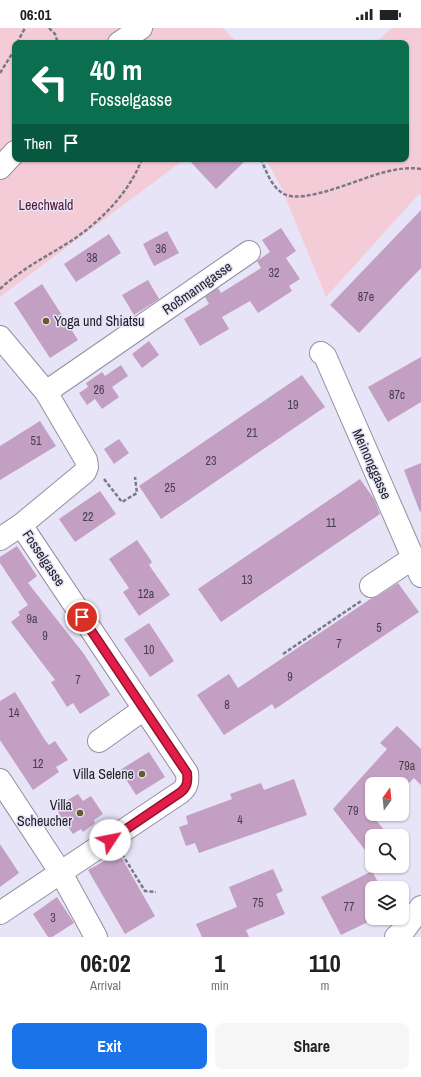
<!DOCTYPE html>
<html lang="en">
<head>
<meta charset="utf-8">
<style>
  :root { --surface:#fff; --page:#f6f6f6; --text:#202124; --muted:#757577; --accent:#1a73e8 }
  body { margin:0; font-family:"Archivo Narrow",sans-serif; background:var(--page); color:var(--text); height:100vh; display:flex; flex-direction:column; font-size:15px; white-space:nowrap }
  * { box-sizing:border-box; margin:0 }
  p { font-size:13px; color:var(--muted) }
  .icon { flex:none; width:22px; height:22px; fill:none; stroke:currentColor; stroke-width:2; stroke-linecap:round; stroke-linejoin:round }
  .map { position:relative; height:909px; overflow:hidden }
  .details { display:flex; flex-direction:column; background:var(--surface); flex:1 }
  .details>* { flex:none }
  .top-card { position:absolute; left:12px; top:12px; width:397px; height:122px; border-radius:8px; box-shadow:0 1px 3px #0004; background:#0b6e4f; color:#fff; overflow:hidden }
  .needle { width:26px; rotate:15deg }
  .controls { position:absolute; left:365px; top:749px; display:grid; gap:8px }
  .controls a { display:grid; place-items:center; width:44px; height:44px; border-radius:8px; background:var(--surface); box-shadow:0 1px 3px #0004; font-size:20px }
  .pin { position:absolute; display:grid; place-items:center; width:34px; height:34px; color:#fff; margin:-17px; border:2px solid #fff; border-radius:50%; box-shadow:0 1px 4px #0007 }
  .me { position:absolute; width:44px; margin:-22px; rotate:56deg; stroke-linejoin:round; filter:drop-shadow(0 0 3px #0008) }
  .turn { display:flex; align-items:center; gap:14px; height:84px; padding:0 12px; font-size:18px }
  .turn .icon { width:52px; height:52px; stroke-width:2.5 }
  .turn b { display:block; font-size:28px; line-height:34px }
  .then { display:flex; align-items:center; height:38px; padding:0 12px; background:#0003; gap:8px; font-size:15px }
  .eta { display:flex; justify-content:space-evenly; align-items:center; height:68px; text-align:center }
  .eta b { font-size:24px; font-weight:700; line-height:28px }
  .cta { display:flex; gap:8px; margin-top:auto; padding:8px 12px }
  .cta a { flex:1; height:46px; border-radius:8px; background:var(--accent); color:#fff; font-size:16px; font-weight:700; line-height:46px; text-align:center }
  .cta a+a { background:var(--page); color:var(--text) }
  .status { display:flex; justify-content:space-between; align-items:center; height:28px; padding:0 20px; background:var(--surface); direction:ltr }
  .status svg { height:11px; fill:currentColor }
  .map>svg:first-child { display:block }
  .green { fill:#f4ccd8 }
  .building { fill:#c39fc4 }
  .lines { fill:none; stroke-linecap:round; stroke-linejoin:round }
  .minor-casing { stroke:#928fa0; stroke-width:24 }
  .path { stroke:#7b7986; stroke-width:2.5; stroke-dasharray:4 2; stroke-linecap:butt }
  .minor { stroke:#fff; stroke-width:22 }
  .route-casing { stroke:#92132f; stroke-width:10 }
  .route { stroke:#e11d48; stroke-width:7 }
  .poi-dot { fill:#675b27; stroke:#e6e4f6; stroke-width:1.5 }
  .labels { text-anchor:middle; dominant-baseline:central; stroke-width:3; stroke-linejoin:round; paint-order:stroke }
  .number-label { font-size:12px; fill:#473e4c }
  .park-label { font-size:14px; fill:#551731; stroke:#e6e4f6 }
  .street-label { font-size:14px; fill:#1e1d24; stroke:#e6e4f6 }
  .poi-label { font-size:14px; fill:#1e1d24; stroke:#e6e4f6; text-anchor:end }
</style>
</head>
<body>
<div class="status"><b>06:01</b><svg viewBox="0 0 49 12"><path d="M0 12V9h3v3zM5 12V6h3v6zM10 12V3h3v9zM15 12V0h3v12zM26 1h20v11H26zM47 4h2v5h-2z"/></svg></div>
<div class="map">
<svg width="421" height="909" viewBox="0 0 421 909">
  <rect width="100%" height="100%" fill="#e6e4f6"/>
  <!-- green -->
  <g class="green">
    <polygon points="0,0 223,0 237,15 15,15 15,131 185,131 0,269"/>
    <polygon points="392,0 421,0 421,168 419,166 326,269 282,161 266,131 406,131 406,15 375,15"/>
  </g>
  <!-- building -->
  <g class="building">
    <polygon points="188,131 247,131 216,161"/>
    <polygon points="421,182 421,240 359,305 330,277"/>
    <polygon points="281,200 296,223 286,230 300,251 289,258 292,263 258,285 250,273 222,289 229,301 200,318 184,291 209,276 205,269 218,260 221,265 261,240 257,233 270,224 262,212"/>
    <polygon points="167,203 179,225 154,238 143,216"/>
    <polygon points="109,206 121,225 76,254 64,236"/>
    <polygon points="148,252 159,271 134,287 122,267"/>
    <polygon points="42,256 78,312 50,330 14,275"/>
    <polygon points="149,313 159,327 142,340 132,326"/>
    <polygon points="421,329 421,374 388,394 368,359"/>
    <polygon points="121,337 128,348 112,359 119,369 102,381 95,371 87,377 79,365 88,359 86,355 102,344 105,348"/>
    <polygon points="302,347 325,379 161,491 139,458"/>
    <polygon points="40,393 56,418 0,452 0,418"/>
    <polygon points="119,411 129,425 114,436 104,421"/>
    <polygon points="421,435 421,483 420,484 404,442"/>
    <polygon points="360,451 374,471 380,486 221,594 198,561"/>
    <polygon points="100,463 116,486 75,514 59,491"/>
    <polygon points="137,512 152,534 149,537 170,567 139,588 123,564 129,560 109,531"/>
    <polygon points="17,518 37,548 28,555 84,626 110,667 80,686 73,675 67,679 51,654 55,652 11,594 20,587 18,584 28,577 0,535 0,529"/>
    <polygon points="398,555 419,584 275,681 272,676 224,707 197,667 229,646 238,660 372,570 378,568"/>
    <polygon points="149,595 174,633 150,649 124,611"/>
    <polygon points="15,664 45,712 49,717 55,713 68,732 56,739 59,744 33,762 0,712 0,673"/>
    <polygon points="397,698 421,721 421,757 414,750 408,756 372,756 372,787 389,808 372,808 372,831 333,781 387,721 380,715"/>
    <polygon points="149,724 165,749 136,767 120,742"/>
    <polygon points="294,751 307,787 199,825 195,815 186,818 179,799 188,796 186,788 232,771 230,766 261,755 264,762"/>
    <polygon points="78,766 83,773 91,768 103,786 94,792 95,795 83,804 81,801 73,806 58,784 68,777 66,773"/>
    <polygon points="0,816 19,845 0,859"/>
    <polygon points="119,825 155,888 125,906 88,842"/>
    <polygon points="273,841 283,863 276,866 285,886 246,902 249,909 202,909 196,896 237,879 229,859"/>
    <polygon points="372,843 381,860 372,860 372,892 341,907 321,869"/>
    <polygon points="57,869 74,895 52,909 48,909 33,886"/>
  </g>
  <g class="lines">
    <!-- minor casing -->
    <g class="minor-casing">
      <g id="minor">
        <polyline points="119,15 141,0"/>
        <polyline points="0,140 15,124"/>
        <polyline points="0,309 46,364 86,432 87,439 85,444 21,497 0,511"/>
        <polyline points="321,325 325,328 421,548"/>
        <polyline points="46,364 249,224"/>
        <polyline points="371,558 413,530"/>
        <polyline points="99,713 144,681"/>
        <polyline points="0,752 61,845 96,909"/>
        <path d="M0,885L181,764C187,759 188,754 187,745L21,497"/>
        <polyline points="396,909 405,901 421,879"/>
      </g>
    </g>
    <!-- path -->
    <g class="path">
      <polyline points="49,0 55,6 58,15"/>
      <polyline points="17,15 25,0"/>
      <polyline points="0,45 15,21"/>
      <path d="M261,131C266,143 272,160 284,166C304,177 363,149 385,144C397,141 409,139 421,141"/>
      <path d="M0,261C21,241 46,229 71,213C101,193 129,165 142,131"/>
      <polyline points="104,451 122,474 137,465 135,449"/>
      <polyline points="283,626 361,573"/>
      <polyline points="122,826 145,863 156,864"/>
    </g>
    <!-- minor -->
    <use href="#minor" class="minor"/>
  </g>
  <g class="lines">
    <!-- route casing -->
    <g class="route-casing">
      <path id="route" d="M82,589L187,745C188,754 187,759 181,764L110,812"/>
    </g>
    <!-- route -->
    <use href="#route" class="route"/>
  </g>
  <!-- markers -->
  <g class="poi-dot">
    <circle cx="46" cy="293" r="4"/>
    <circle cx="142" cy="746" r="4"/>
    <circle cx="80" cy="785" r="4"/>
  </g>
  <g class="labels">
    <!-- number labels -->
    <g class="number-label">
      <text x="161" y="221">36</text>
      <text x="92" y="230">38</text>
      <text x="274" y="245">32</text>
      <text x="366" y="269">87e</text>
      <text x="99" y="362">26</text>
      <text x="397" y="367">87c</text>
      <text x="293" y="377">19</text>
      <text x="252" y="405">21</text>
      <text x="36" y="413">51</text>
      <text x="211" y="433">23</text>
      <text x="170" y="460">25</text>
      <text x="88" y="489">22</text>
      <text x="331" y="495">11</text>
      <text x="247" y="552">13</text>
      <text x="146" y="566">12a</text>
      <text x="32" y="591">9a</text>
      <text x="379" y="600">5</text>
      <text x="45" y="608">9</text>
      <text x="339" y="616">7</text>
      <text x="149" y="622">10</text>
      <text x="290" y="649">9</text>
      <text x="78" y="652">7</text>
      <text x="227" y="677">8</text>
      <text x="14" y="685">14</text>
      <text x="38" y="736">12</text>
      <text x="407" y="738">79a</text>
      <text x="353" y="783">79</text>
      <text x="240" y="792">4</text>
      <text x="258" y="875">75</text>
      <text x="349" y="879">77</text>
      <text x="53" y="890">3</text>
    </g>
    <!-- park labels -->
    <g class="park-label">
      <text x="46" y="177">Leechwald</text>
    </g>
    <!-- street labels -->
    <g class="street-label">
      <text transform="translate(197 260) rotate(-35)">Roßmanngasse</text>
      <text transform="translate(372 436) rotate(66)">Meinonggasse</text>
      <text transform="translate(44 530) rotate(56)">Fosselgasse</text>
    </g>
    <!-- poi labels -->
    <g class="poi-label">
      <text x="54" y="293" text-anchor="start">Yoga und Shiatsu</text>
      <text x="134" y="746">Villa Selene</text>
      <text x="72" y="777">Villa<tspan x="72" dy="16">Scheucher</tspan></text>
    </g>
  </g>
</svg>
<div class="controls">
<a><svg class="needle" viewBox="-14 -14 28 28"><path d="M0-13l5 13h-10z" fill="#e53935"/><path d="M0 13l5-13h-10z" fill="#757577"/></svg></a>
<a><svg class="icon" aria-label="search" viewBox="0 0 24 24"><circle cx="10" cy="10" r="6"/><path d="M15 15l6 6"/></svg></a>
<a><svg class="icon" aria-label="layers" viewBox="0 0 24 24"><path d="M12 4l9 5-9 5-9-5zM3 14l9 5 9-5"/></svg></a>
</div>
<div class="pin" style="left:82px;top:589px;background:#d93025"><svg class="icon" aria-label="arrive" viewBox="0 0 24 24"><path d="M6 21V4h12l-3 4 3 4H6"/></svg></div>
<svg class="me" style="left:110px;top:812px" viewBox="-20 -20 40 40"><circle r="19" fill="#fff"/><path d="M0-13L10 11 0 6-10 11z" fill="#e11d48"/></svg>
<div class="top-card">
<div class="turn"><svg class="icon" aria-label="left" viewBox="0 0 24 24"><path d="M17 20v-9H6M10 6l-5 5 5 5"/></svg><div><b>40 m</b>Fosselgasse</div></div>
<div class="then">Then<svg class="icon" aria-label="arrive" viewBox="0 0 24 24"><path d="M6 21V4h12l-3 4 3 4H6"/></svg></div>
</div>
</div>
<section class="details">
<div class="eta">
<div><b>06:02</b><p>Arrival</p></div>
<div><b>1</b><p>min</p></div>
<div><b>110</b><p>m</p></div>
</div>
<div class="cta"><a>Exit</a><a>Share</a></div>
</section>
</body>
</html>
